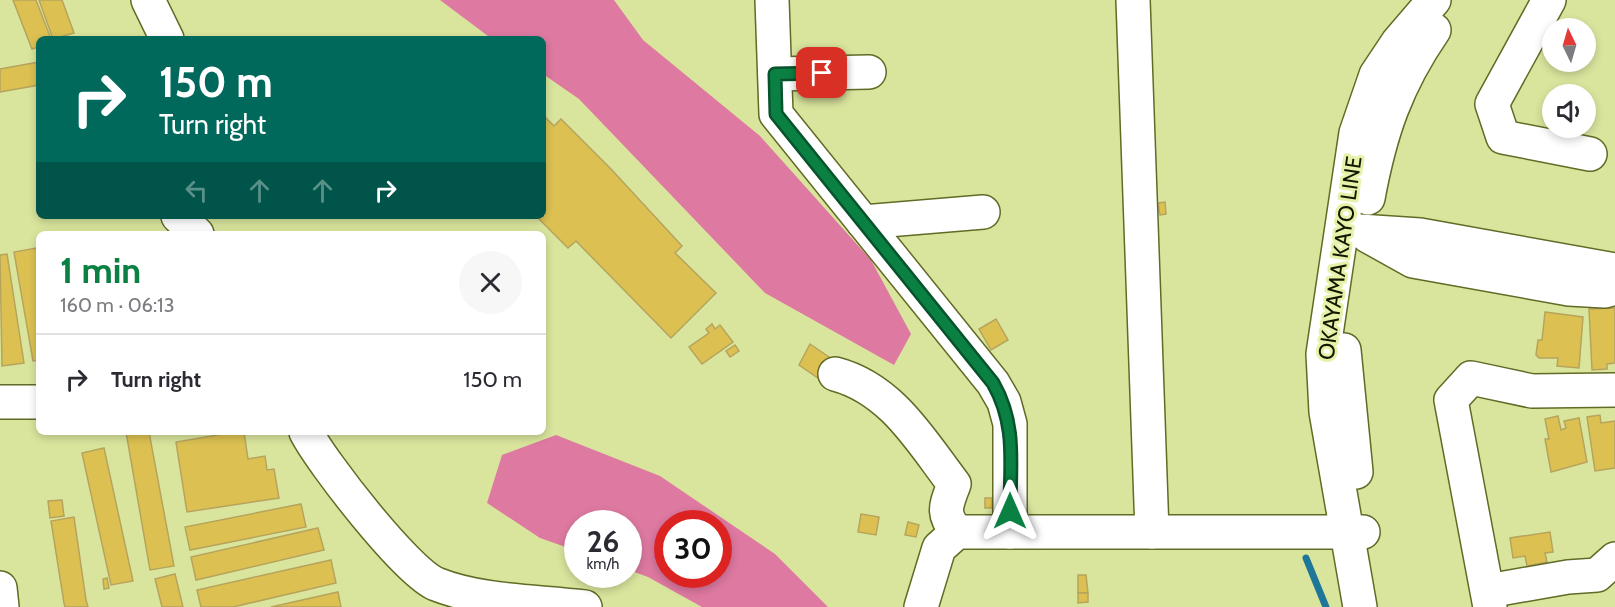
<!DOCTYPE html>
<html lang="en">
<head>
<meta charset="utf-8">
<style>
  :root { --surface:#fff; --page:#f7f7f7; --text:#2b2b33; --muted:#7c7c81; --line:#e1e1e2; --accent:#0b8043 }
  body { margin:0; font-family:Cabin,sans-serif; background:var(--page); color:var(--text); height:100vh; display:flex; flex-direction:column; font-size:22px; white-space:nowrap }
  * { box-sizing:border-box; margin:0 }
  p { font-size:20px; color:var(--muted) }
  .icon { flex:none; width:33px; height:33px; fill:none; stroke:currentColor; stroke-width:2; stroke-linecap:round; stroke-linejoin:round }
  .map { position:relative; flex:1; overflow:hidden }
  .panel { position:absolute; left:36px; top:231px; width:510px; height:204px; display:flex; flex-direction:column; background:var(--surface); border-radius:9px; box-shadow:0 3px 9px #0003 }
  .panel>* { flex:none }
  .guide { position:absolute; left:36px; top:36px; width:510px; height:183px; border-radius:9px; box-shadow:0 3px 9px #0003; background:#00695c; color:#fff; overflow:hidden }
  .needle { width:39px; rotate:355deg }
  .fabs { position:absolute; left:1542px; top:18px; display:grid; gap:12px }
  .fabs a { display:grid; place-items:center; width:54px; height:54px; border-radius:50%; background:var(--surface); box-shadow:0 3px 9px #0003; font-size:30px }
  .speed { position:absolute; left:564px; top:510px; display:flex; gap:12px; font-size:30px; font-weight:700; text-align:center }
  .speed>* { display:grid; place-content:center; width:78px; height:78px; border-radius:50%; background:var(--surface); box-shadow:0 3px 9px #0003; line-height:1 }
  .speed small { font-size:15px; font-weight:400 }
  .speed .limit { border:9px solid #d22; background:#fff; color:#111 }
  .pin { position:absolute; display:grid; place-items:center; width:51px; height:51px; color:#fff; margin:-26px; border-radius:12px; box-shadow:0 3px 9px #0006 }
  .me { position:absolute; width:66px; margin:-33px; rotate:0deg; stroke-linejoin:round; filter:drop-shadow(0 0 4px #0008) }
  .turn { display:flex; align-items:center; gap:21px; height:126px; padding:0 24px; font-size:27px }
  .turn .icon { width:78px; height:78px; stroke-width:2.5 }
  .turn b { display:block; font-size:42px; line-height:51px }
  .lanes { display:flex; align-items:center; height:57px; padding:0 24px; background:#0003; justify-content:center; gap:30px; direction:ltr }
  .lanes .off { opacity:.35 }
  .round { display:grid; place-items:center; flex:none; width:63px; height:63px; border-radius:32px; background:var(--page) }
  .summary { display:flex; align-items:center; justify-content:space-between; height:102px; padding:0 24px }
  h1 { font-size:36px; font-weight:800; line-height:45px; color:var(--accent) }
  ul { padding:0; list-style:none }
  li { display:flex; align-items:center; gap:18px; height:90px; padding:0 24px; border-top:2px solid var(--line) }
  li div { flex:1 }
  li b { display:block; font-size:22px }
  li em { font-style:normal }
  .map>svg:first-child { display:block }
  .forest { fill:#de79a1; fill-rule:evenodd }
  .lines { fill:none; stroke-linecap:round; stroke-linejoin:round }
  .stream { stroke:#1e7698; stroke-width:7 }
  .building { fill:#dcc152; stroke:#b6a45d; stroke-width:1.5 }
  .minor-casing { stroke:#626a25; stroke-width:36 }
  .major-casing { stroke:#626a25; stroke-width:36 }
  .minor { stroke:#fff; stroke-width:33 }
  .major { stroke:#fff; stroke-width:33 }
  .route-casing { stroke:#07532c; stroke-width:15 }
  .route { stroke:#0b8043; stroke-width:10 }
  .labels { text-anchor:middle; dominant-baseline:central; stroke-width:6; stroke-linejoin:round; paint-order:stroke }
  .street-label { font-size:22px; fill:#141700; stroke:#e6f2a9 }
</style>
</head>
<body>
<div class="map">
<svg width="1615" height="607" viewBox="0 0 1615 607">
  <rect width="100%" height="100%" fill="#d9e59d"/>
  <!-- forest -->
  <g class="forest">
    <polygon points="440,0 614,0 643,40 760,136 871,260 911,334 894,365 765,293 579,99 543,74 543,39 492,39"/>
    <path d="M556,435L660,476L775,554L828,607H702L648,577L629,570L628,524H578L577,551L540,538L487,503L502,455ZM668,524H718V574H668Z"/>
  </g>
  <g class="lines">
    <!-- stream -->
    <polyline class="stream" points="1306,558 1326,607"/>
  </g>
  <!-- building -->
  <g class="building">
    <polygon points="13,0 36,0 51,39 39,39 39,47 32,49"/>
    <polygon points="39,0 62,0 74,33 53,39"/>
    <polygon points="39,62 39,85 0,92 0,69"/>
    <polygon points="543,115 554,126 561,119 611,169 682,246 675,253 716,293 671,338 576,241 568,248 536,216 543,216"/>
    <polygon points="1165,202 1166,214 1160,215 1158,203"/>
    <polygon points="36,248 39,264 39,360 33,361 14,252"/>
    <polygon points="7,254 24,363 2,366 0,255"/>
    <polygon points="1615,308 1615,363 1607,364 1607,369 1592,370 1589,309"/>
    <polygon points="1545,312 1583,317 1579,368 1557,366 1558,358 1539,358 1536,355 1538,340 1542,340"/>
    <polygon points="996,319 1008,340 991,350 979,329"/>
    <polygon points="712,324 715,329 720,325 733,342 702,364 689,347 709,333 706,329"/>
    <polygon points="810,344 835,361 818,378 799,365"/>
    <polygon points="735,345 739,351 730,357 726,351"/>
    <polygon points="1600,415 1601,423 1615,421 1615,468 1595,471 1587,417"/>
    <polygon points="1558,416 1561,430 1566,428 1564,421 1579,418 1587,462 1551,472 1545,439 1549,439 1545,419"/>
    <polygon points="126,432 149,432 174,566 150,570"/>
    <polygon points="235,432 244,432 248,459 265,456 267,470 274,469 279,498 187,512 176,442"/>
    <polygon points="104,448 133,581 111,585 82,453"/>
    <rect x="985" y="498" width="7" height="10"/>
    <polygon points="62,500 64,516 50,518 48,501"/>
    <polygon points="301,504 306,527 190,550 185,527"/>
    <polygon points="861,514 879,517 876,535 858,532"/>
    <polygon points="74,517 86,600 88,607 65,607 64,603 51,521"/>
    <polygon points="908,522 919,525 916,537 905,535"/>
    <polygon points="318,528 324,550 196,580 191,557"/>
    <polygon points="1550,532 1553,552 1545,553 1547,562 1527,566 1525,556 1513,558 1510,538"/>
    <polygon points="331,560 336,583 233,607 201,607 197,590"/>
    <polygon points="175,574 183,607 162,607 155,579"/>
    <polygon points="1078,575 1086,575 1088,593 1078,593"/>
    <polygon points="107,578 109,588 104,589 103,579"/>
    <polygon points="338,592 341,607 271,607"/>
    <polygon points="1078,593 1088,593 1088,602 1078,603"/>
  </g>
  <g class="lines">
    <!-- minor casing -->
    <g class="minor-casing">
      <g id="minor">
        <polyline points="148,0 167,39"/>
        <polyline points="772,0 776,114 993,383 1004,402 1010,424 1010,532"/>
        <polyline points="1133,0 1152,532"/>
        <polyline points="1549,0 1492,104 1503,137 1590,154"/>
        <polyline points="775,74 869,72"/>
        <polyline points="178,216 197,234"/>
        <polyline points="863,222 983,212"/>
        <polyline points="1344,230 1420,235 1615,270"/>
        <polyline points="1368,236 1413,261 1569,289 1605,291 1615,288"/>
        <path d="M835,374C892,389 921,441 954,484C946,506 941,513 957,532"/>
        <polyline points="0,402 39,402"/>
        <path d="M306,432C322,463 406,571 436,584C481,602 536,601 585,607"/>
        <polyline points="0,588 2,607"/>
        <polyline points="1488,591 1568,577 1597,575 1615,559"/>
        <polyline points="921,607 939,548 957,532 1363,532"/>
        <polyline points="1490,607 1451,400 1471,378 1532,391 1615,390"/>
      </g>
    </g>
    <!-- major casing -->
    <g class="major-casing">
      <g id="major">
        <path d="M1368,198C1380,133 1396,85 1434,30"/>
        <polyline points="1344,350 1356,472"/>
        <polyline points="1360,607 1326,412 1323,354 1356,133 1376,75 1398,42 1434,0"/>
      </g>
    </g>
    <!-- minor -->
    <use href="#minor" class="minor"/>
    <!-- major -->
    <use href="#major" class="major"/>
  </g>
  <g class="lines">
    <!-- route casing -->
    <g class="route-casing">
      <path id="route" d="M822,73L775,74L776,114L993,383C1017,425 1010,463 1010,511"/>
    </g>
    <!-- route -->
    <use href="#route" class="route"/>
  </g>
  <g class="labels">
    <!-- street labels -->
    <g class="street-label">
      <text transform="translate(1340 258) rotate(-82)">OKAYAMA KAYO LINE</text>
    </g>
  </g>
</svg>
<div class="fabs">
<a><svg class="needle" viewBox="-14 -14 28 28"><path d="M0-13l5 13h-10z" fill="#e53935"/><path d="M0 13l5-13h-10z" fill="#7c7c81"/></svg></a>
<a><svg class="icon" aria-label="sound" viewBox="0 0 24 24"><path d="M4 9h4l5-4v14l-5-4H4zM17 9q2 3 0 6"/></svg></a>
</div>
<div class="speed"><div>26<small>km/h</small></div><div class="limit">30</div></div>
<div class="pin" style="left:822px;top:73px;background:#d93025"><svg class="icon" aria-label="arrive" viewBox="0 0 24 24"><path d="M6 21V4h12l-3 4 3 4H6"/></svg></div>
<svg class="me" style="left:1010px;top:511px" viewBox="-20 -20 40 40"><path d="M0-17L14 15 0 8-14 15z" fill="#0b8043" stroke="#fff" stroke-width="4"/></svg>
<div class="guide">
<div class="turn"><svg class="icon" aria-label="right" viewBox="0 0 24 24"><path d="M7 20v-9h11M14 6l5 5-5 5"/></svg><div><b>150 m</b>Turn right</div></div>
<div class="lanes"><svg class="icon off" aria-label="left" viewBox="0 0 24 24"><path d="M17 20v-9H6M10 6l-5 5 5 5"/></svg><svg class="icon off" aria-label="ahead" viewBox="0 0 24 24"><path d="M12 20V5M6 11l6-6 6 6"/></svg><svg class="icon off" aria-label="ahead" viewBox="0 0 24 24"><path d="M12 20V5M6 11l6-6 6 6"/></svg><svg class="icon" aria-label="right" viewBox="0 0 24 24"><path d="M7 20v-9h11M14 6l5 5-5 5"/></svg></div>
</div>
<section class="panel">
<div class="summary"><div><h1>1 min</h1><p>160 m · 06:13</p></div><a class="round"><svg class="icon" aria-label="close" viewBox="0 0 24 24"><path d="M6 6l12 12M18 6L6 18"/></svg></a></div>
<ul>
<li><svg class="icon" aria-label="right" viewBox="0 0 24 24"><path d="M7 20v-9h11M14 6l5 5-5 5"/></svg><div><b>Turn right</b></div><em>150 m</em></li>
</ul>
</section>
</div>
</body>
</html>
